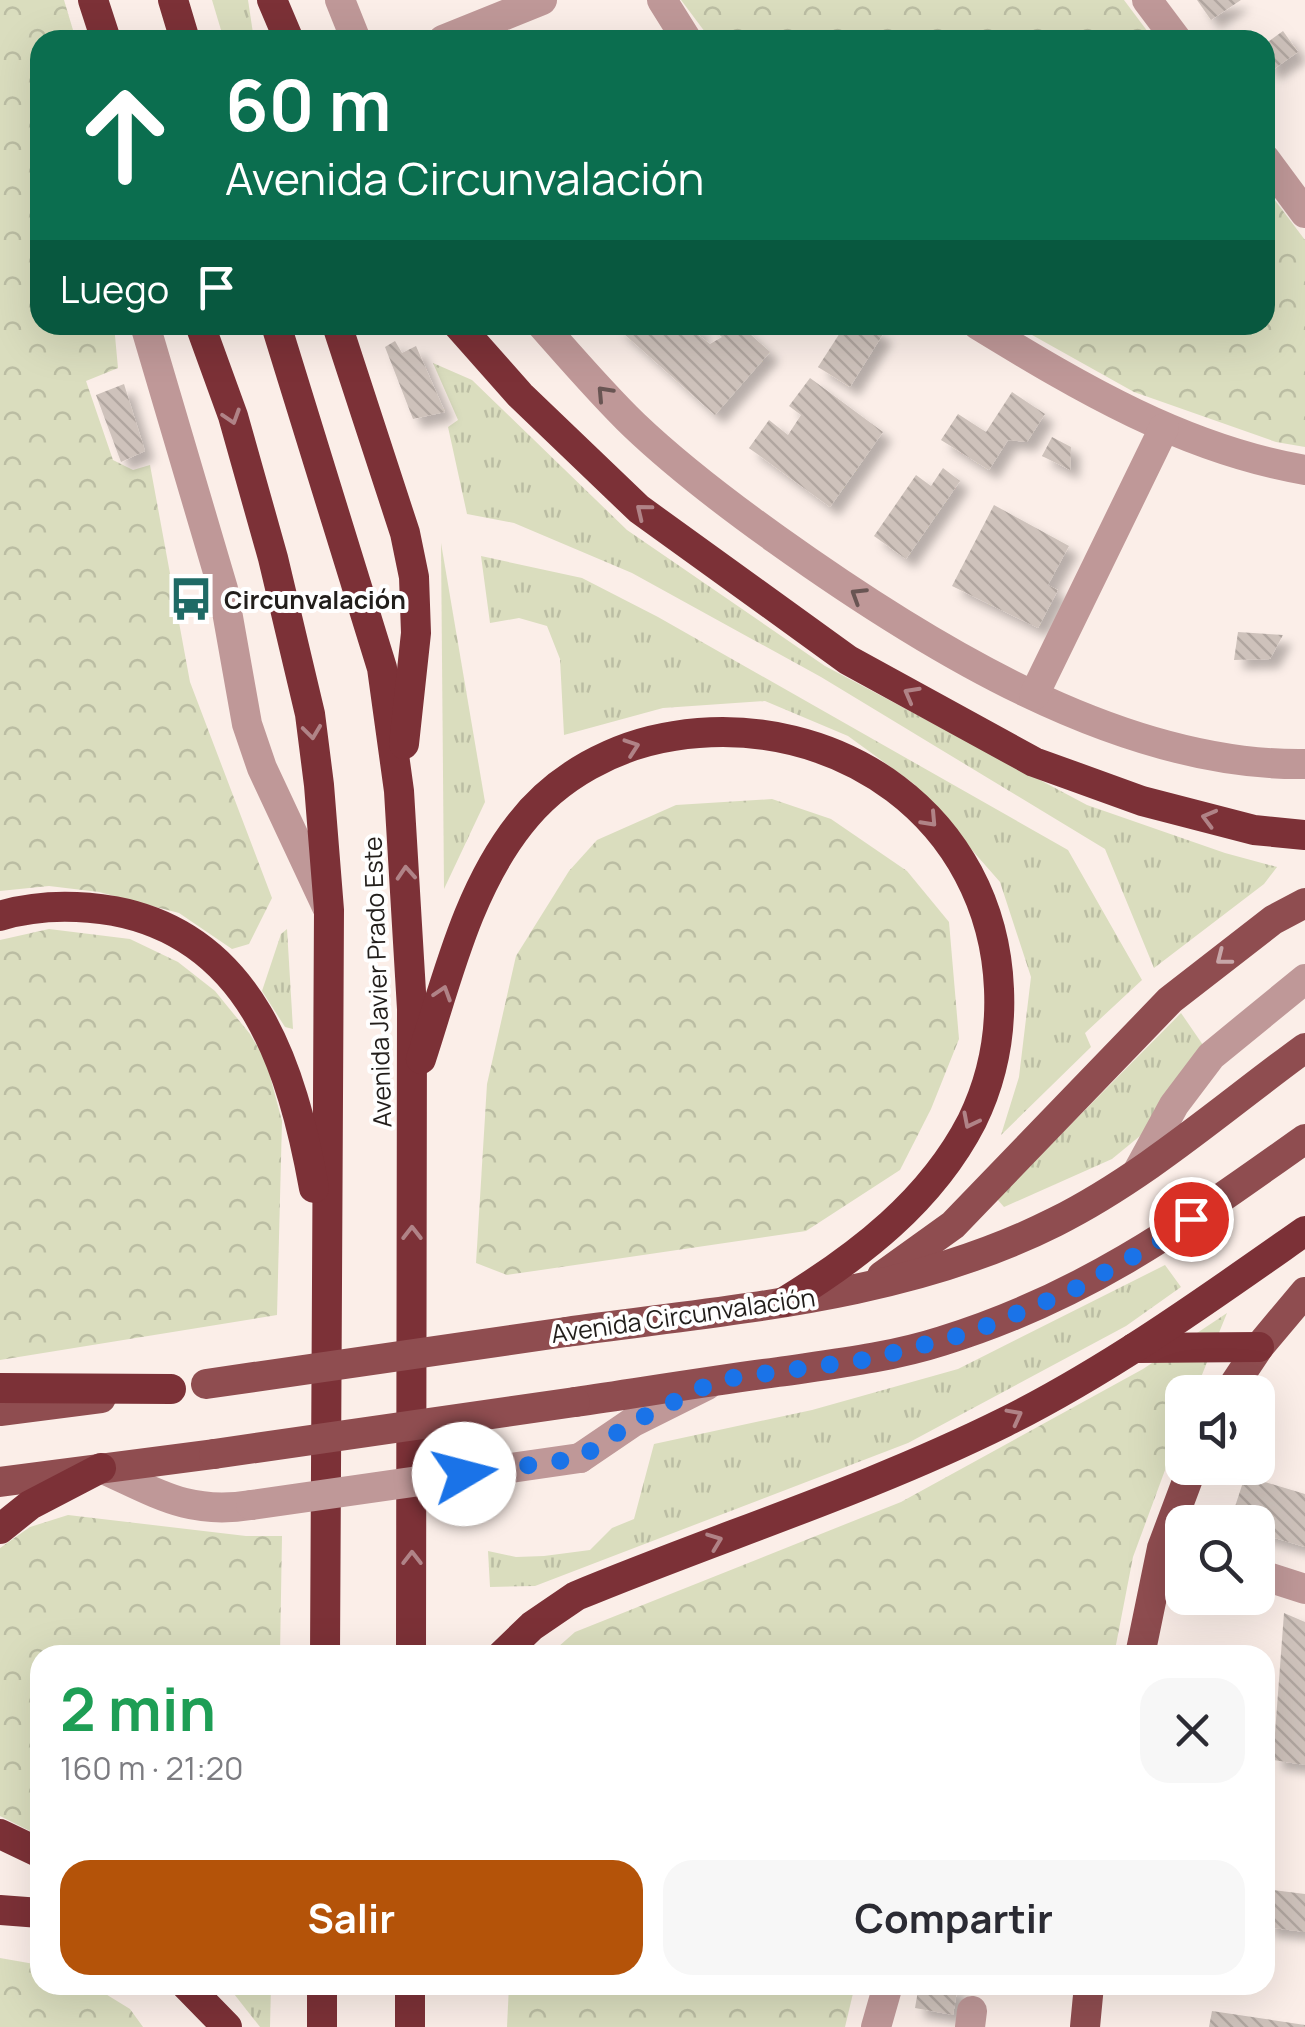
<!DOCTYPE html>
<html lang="es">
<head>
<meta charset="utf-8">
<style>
  :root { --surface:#fff; --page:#f7f7f7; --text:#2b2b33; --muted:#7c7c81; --accent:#b45309 }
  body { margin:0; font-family:Manrope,sans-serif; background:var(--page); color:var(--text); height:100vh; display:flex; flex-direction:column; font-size:38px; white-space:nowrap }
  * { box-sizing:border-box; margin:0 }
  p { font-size:32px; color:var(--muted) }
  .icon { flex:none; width:55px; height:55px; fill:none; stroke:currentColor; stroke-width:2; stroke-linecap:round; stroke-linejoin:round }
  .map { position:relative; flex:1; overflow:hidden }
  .drawer { position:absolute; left:30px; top:1645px; width:1245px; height:350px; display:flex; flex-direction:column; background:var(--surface); border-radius:30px; box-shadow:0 10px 40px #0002 }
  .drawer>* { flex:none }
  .hud { position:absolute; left:30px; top:30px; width:1245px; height:305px; border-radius:30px; box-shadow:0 10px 40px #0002; background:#0b6e4f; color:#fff; overflow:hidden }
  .controls { position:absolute; left:1165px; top:1375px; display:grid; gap:20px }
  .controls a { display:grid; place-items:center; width:110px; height:110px; border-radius:20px; background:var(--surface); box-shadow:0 10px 40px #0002; font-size:50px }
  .pin { position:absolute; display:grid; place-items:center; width:85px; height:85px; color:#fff; margin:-42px; border:5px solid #fff; border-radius:50%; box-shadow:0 2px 10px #0007 }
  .me { position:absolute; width:110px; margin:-55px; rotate:82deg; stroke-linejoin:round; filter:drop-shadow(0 0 8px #0008) }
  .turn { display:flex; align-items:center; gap:35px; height:210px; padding:0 30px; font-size:45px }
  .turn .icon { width:130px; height:130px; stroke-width:2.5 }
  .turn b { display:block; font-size:70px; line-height:85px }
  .then { display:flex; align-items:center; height:95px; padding:0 30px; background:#0003; gap:20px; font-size:38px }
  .round { display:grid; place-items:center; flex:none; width:105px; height:105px; border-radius:30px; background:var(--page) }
  .headline { display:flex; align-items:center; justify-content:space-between; height:170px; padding:0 30px }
  h1 { font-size:60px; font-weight:700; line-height:75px; color:#1e9e55 }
  .cta { display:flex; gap:20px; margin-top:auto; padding:20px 30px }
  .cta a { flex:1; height:115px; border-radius:30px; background:var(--accent); color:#fff; font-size:40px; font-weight:700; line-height:115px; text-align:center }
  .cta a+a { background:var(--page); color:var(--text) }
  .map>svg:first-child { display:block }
  .grass { fill:url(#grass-tufts) }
  .forest { fill:url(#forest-crowns) }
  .building { fill:url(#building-back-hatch); filter:url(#shadow) }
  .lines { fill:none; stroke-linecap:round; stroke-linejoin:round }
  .minor { stroke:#bf9898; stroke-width:30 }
  .major { stroke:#8f4d50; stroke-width:30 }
  .highway { stroke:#7c3137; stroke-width:30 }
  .minor-bridge { stroke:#bf9898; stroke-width:30 }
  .major-bridge { stroke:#8f4d50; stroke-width:30 }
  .oneway { stroke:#695553 }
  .oneway2 { stroke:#b08387 }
  .oneway3 { stroke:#c7a6a8 }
  .route { stroke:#1a73e8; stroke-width:18; stroke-dasharray:0 32.4 }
  .labels { text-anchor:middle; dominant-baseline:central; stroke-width:8; stroke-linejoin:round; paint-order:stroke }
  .poi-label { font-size:25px; font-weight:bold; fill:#221e1b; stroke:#fff; text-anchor:start }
  .street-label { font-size:25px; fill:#221e1b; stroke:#fff }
</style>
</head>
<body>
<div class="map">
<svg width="1305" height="2027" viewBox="0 0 1305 2027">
  <defs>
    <pattern id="grass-tufts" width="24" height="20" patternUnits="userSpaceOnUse" patternTransform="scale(2.5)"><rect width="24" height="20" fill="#daddbe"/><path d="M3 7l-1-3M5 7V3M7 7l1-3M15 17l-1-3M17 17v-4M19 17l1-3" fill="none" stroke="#bbbda3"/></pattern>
    <pattern id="forest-crowns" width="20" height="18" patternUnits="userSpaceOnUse" patternTransform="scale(2.5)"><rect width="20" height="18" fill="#daddbe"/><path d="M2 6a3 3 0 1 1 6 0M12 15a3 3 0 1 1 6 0" fill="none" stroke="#bbbda3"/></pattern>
    <pattern id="building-back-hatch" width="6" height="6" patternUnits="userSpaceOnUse" patternTransform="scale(2.5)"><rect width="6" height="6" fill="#cec2bb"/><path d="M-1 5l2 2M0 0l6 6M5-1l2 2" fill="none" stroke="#b1a6a0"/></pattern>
    <filter id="shadow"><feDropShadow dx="9" dy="9" stdDeviation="5" flood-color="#0004"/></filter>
  </defs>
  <rect width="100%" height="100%" fill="#fbeee8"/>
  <!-- grass -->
  <g class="grass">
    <polygon points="212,0 248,0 254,40 224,40"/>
    <polygon points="433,363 472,380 627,530 825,666 1087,805 1225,853 1277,867 1264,884 1154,968 1105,849 821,677 632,573 514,523 467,514 448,427 458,420"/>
    <polygon points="441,543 485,802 444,889"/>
    <polygon points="481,556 582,578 658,617 1068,850 1142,980 1085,1033 1091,1047 1001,1135 1019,1077 1031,977 1000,882 914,784 848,736 765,701 663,708 564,735 560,659 547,626 519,618 490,623"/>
    <polygon points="287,929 293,1029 285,1027 262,991 281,934"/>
    <polygon points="1181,1013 1203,1045 1157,1122 1112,1159 1004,1207 997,1199"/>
    <polygon points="1165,1265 1181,1287 1126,1326 908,1443 535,1586 490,1587 488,1551 516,1557 544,1556 590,1550 612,1528 634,1519 654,1444 812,1410 958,1369"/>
    <polygon points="227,1985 271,1985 270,2027 260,2027"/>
  </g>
  <!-- forest -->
  <g class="forest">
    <polygon points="0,0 64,0 76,40 40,40 40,325 114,325 118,368 86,381 113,460 133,470 150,465 190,682 272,898 249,944 232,949 179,913 99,892 49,886 0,891"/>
    <polygon points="681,0 1124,0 1154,40 711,40"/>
    <polygon points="1265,187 1305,240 1305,447 1276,442 1134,392 1014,325 1265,325"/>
    <polygon points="772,799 831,819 907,871 949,922 959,1039 931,1109 900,1170 806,1231 507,1275 476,1263 487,1084 516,956 569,871 597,840 676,805"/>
    <polygon points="49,929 130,939 178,962 215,991 250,1034 266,1061 282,1121 277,1315 0,1360 0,940"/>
    <polygon points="1227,1313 1195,1392 1182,1392 1182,1424 1133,1557 1114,1655 549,1655 575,1632 901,1502 1143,1369"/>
    <polygon points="68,1515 246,1536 282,1536 280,1655 40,1655 40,1836 0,1816 0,1548 30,1527"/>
    <polygon points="0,1958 40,1965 40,1985 91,1985 130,2009 143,2027 0,2027"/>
    <polygon points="509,1985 855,1985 845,2027 507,2027"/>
  </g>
  <!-- building -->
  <g class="building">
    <polygon points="1197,0 1241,0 1211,20"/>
    <polygon points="1283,31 1298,52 1271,71 1265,62 1265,44"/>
    <polygon points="614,325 703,325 696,333 710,344 722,337 708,325 740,325 770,352 715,415"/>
    <polygon points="845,325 869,325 883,334 850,387 818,367"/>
    <polygon points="395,341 402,353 416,346 445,412 413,419 385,347"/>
    <polygon points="810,378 883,432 830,507 749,448 769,420 788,435 801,415 789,406"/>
    <polygon points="124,384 145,451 121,462 96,395"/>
    <polygon points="1012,392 1045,414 1027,442 1008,440 989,470 941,440 958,414 986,432"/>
    <polygon points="1052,437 1071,447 1070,470 1042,456"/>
    <polygon points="943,468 960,481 906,559 874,536 916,475 931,486"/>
    <polygon points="994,505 1069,546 1048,585 1058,590 1038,628 952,586"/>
    <polygon points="1238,632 1283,635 1270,659 1234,660"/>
    <polygon points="1245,1476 1305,1494 1305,1547 1258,1533 1258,1522 1230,1522"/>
    <polygon points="1284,1613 1305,1622 1305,1765 1273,1760"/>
    <polygon points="1265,1889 1305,1894 1305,1932 1265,1927"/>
    <polygon points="919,1985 958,1985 953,2015 915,2008"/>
    <polygon points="1212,2011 1305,2025 1305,2027 1209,2027"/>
  </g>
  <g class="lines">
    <!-- minor -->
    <g class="minor">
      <polyline points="340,0 356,40"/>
      <polyline points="662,0 687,40"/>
      <polyline points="1147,0 1177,40"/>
      <polyline points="443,40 542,0"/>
      <polyline points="1265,159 1305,213"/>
      <polyline points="145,325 223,589 247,724 262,768 327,907"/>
      <path d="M542,325C572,359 602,394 634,425C678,467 727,504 776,539C923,644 1119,767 1305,764"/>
      <path d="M978,325C1081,388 1184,449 1305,470"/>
      <polyline points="1034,695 1164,428"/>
      <polyline points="1138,1171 1174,1105 1211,1056 1305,979"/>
      <polyline points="580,1458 633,1422 707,1385"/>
      <path d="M101,1468C157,1493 188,1515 251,1505"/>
      <polyline points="1258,1574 1305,1589"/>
      <polyline points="876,2027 888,1985"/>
      <polyline points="970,2027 972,2011"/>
    </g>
    <!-- major -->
    <g class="major">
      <polyline points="882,1276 953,1225 1170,1000 1273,920 1305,903"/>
      <path d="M566,1332C731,1309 904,1298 1055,1222C1145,1177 1224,1107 1305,1048"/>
      <polyline points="1229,1392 1259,1347 1305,1292"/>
      <path d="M575,1402C643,1392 710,1381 778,1372C833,1364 889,1358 942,1341C1085,1297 1185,1224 1305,1139"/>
      <polyline points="0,1411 101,1398"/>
      <polyline points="0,1482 214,1454"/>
      <polyline points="1140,1655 1162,1548 1192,1468"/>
      <polyline points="1085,2027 1089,1985"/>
    </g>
    <!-- highway -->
    <g class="highway">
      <polyline points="93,0 106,40"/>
      <polyline points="173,0 185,40"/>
      <polyline points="272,0 289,40"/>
      <polyline points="200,325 233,416 273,558 310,714 319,785 329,910 325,1655"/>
      <polyline points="276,325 382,668 399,791 412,1009 411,1655"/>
      <polyline points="337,325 405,533 414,577 416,633 404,744"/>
      <polyline points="458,325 520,395 639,509 848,660 1034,762 1142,801 1254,830 1305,835"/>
      <path d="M0,916C36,905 77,905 114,911C252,937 292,1067 314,1188"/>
      <path d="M421,1059C447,980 467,891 520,824C557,776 615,745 674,736C838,710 992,818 999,989C1001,1034 992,1080 972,1121C931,1201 859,1256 784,1302"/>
      <polyline points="1134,1348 1259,1347"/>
      <polyline points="0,1388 171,1389"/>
      <polyline points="0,1529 30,1505 101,1468"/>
      <path d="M502,1655L532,1626L576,1596C718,1537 866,1491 1005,1422C1111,1369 1208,1299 1305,1231"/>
      <polyline points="0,1834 40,1853"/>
      <polyline points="0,1910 40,1913"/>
      <polyline points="186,1985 227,2027"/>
      <polyline points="322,2027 322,1985"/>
      <polyline points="410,2027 410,1985"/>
    </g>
    <!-- minor-bridge -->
    <polyline class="minor-bridge" points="251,1505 580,1458"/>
    <!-- major-bridge -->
    <g class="major-bridge">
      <polyline points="206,1384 566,1332"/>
      <polyline points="214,1454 575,1402"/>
    </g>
  </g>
  <!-- one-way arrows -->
  <defs><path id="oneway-chevron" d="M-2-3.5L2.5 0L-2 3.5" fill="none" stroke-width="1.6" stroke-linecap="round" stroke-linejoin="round" transform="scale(2.5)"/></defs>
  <g class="oneway">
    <use href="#oneway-chevron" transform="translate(604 393) rotate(-133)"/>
    <use href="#oneway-chevron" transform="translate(858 595) rotate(-148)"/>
  </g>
  <g class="oneway2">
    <use href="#oneway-chevron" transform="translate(232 417) rotate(72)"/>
    <use href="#oneway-chevron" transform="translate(643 511) rotate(-141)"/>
    <use href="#oneway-chevron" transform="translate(911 694) rotate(-151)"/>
    <use href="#oneway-chevron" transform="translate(312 732) rotate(83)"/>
    <use href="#oneway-chevron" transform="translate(632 747) rotate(-19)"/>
    <use href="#oneway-chevron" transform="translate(1209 818) rotate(-165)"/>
    <use href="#oneway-chevron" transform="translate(930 820) rotate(47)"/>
    <use href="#oneway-chevron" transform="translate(406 873) rotate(-94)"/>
    <use href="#oneway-chevron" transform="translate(443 993) rotate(-72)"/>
    <use href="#oneway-chevron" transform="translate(970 1121) rotate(117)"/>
    <use href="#oneway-chevron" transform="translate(412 1233) rotate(-90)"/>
    <use href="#oneway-chevron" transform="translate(1015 1416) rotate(-28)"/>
    <use href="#oneway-chevron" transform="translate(715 1541) rotate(-21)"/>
    <use href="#oneway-chevron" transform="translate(412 1558) rotate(-90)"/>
  </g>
  <use class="oneway3" href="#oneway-chevron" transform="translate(1223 958) rotate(142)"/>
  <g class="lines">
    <!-- route -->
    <polyline class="route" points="464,1474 580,1458 633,1422 718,1380 870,1359 972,1332 1071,1291 1154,1245 1191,1219"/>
  </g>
  <!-- icons -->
  <defs>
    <g id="bus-bare" transform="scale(3.45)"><path d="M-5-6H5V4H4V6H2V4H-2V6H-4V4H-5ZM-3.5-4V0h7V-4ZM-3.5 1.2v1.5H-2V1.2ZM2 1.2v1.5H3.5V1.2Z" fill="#1f6a65" stroke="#fff" stroke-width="2.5" paint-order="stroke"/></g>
  </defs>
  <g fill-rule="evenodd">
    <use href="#bus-bare" x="191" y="599"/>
  </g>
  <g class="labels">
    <!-- poi labels -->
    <g class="poi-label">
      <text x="224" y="599">Circunvalación</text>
    </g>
    <!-- street labels -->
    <g class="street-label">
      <text transform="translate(377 982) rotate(-92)">Avenida Javier Prado Este</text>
      <text transform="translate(683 1315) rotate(-8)">Avenida Circunvalación</text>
    </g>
  </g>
</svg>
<div class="controls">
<a><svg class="icon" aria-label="sound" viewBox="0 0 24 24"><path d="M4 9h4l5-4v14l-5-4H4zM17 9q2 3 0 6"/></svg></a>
<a><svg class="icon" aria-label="search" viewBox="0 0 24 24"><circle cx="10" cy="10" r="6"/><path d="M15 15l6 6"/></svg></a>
</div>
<div class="pin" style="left:1191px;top:1219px;background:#d93025"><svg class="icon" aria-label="arrive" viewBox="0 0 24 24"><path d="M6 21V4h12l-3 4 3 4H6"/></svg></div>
<svg class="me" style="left:464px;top:1474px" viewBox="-20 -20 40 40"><circle r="19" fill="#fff"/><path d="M0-13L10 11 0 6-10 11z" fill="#1a73e8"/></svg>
<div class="hud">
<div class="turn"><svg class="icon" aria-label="ahead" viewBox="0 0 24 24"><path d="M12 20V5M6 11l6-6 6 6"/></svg><div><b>60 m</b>Avenida Circunvalación</div></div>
<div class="then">Luego<svg class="icon" aria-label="arrive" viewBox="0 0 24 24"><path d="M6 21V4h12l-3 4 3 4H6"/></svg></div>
</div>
<section class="drawer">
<div class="headline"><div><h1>2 min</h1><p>160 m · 21:20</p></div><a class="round"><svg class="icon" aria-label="close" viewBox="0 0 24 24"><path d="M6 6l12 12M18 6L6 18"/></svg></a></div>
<div class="cta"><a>Salir</a><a>Compartir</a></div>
</section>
</div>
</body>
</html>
